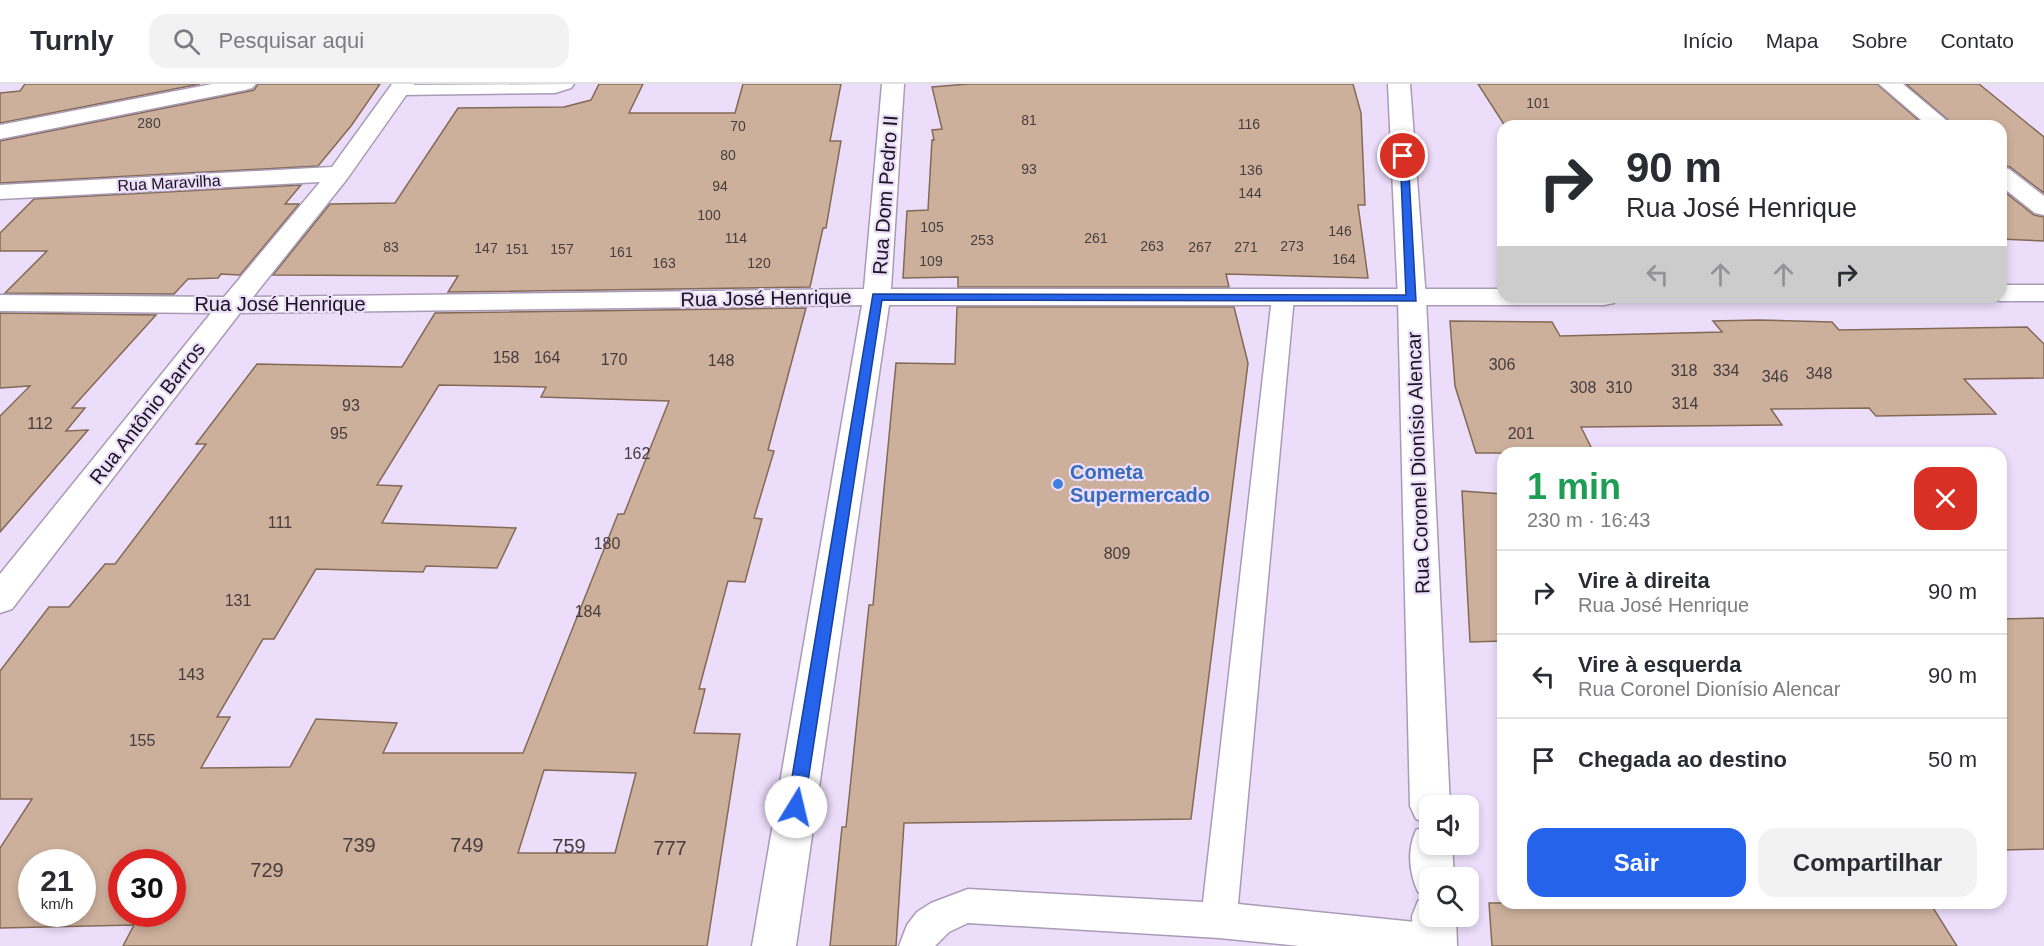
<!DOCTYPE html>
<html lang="pt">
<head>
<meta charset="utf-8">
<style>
  :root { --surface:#fff; --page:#f2f2f3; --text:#2b2b33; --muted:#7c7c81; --line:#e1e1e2; --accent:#2563eb }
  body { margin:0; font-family:Helvetica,sans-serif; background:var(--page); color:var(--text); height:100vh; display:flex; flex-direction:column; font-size:22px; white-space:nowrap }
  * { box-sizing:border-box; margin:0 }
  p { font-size:20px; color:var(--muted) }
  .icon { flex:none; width:33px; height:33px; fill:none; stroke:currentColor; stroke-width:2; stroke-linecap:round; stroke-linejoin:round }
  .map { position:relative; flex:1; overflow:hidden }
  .side { position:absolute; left:1497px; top:363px; width:510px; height:462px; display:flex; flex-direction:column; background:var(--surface); border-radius:18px; box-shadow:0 3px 9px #0003 }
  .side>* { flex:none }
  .banner { position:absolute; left:1497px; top:36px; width:510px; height:183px; border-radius:18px; box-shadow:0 3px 9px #0003; background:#fff; color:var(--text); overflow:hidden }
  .tools { position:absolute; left:1419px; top:711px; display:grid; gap:12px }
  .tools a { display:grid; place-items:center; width:60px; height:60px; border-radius:12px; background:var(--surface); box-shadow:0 3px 9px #0003; font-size:30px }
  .speed { position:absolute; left:18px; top:765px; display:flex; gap:12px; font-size:30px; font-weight:700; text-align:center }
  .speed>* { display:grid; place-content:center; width:78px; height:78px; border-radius:50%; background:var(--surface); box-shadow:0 3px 9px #0003; line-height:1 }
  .speed small { font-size:15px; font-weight:400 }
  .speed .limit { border:9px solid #d22; background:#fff; color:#111 }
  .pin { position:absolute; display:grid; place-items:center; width:51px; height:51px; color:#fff; margin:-26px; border:3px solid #fff; border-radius:50%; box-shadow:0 2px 6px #0007 }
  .me { position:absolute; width:66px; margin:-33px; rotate:9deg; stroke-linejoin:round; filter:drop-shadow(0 0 4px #0008) }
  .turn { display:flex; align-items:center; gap:21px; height:126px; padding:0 30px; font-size:27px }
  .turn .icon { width:78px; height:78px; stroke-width:2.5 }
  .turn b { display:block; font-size:42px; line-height:51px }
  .lanes { display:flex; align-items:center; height:57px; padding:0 30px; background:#0003; justify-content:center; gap:30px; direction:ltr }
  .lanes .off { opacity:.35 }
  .round { display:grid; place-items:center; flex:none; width:63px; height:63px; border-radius:18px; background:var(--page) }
  .head { display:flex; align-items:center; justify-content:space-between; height:102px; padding:0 30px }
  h1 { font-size:36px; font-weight:600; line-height:45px; color:#1e9e55 }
  .button { display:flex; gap:12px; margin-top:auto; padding:12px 30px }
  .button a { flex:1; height:69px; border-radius:18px; background:var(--accent); color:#fff; font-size:24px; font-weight:600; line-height:69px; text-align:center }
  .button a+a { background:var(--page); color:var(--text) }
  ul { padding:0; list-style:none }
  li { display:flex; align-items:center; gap:18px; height:84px; padding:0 30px; border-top:2px solid var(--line) }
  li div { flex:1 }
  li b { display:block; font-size:22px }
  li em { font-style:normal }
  header { display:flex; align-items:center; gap:36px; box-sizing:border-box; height:84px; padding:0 30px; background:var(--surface); border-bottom:2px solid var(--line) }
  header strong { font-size:28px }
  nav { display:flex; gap:33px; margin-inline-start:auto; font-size:21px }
  .search { width:420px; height:54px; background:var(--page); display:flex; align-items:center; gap:15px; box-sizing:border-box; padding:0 21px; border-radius:18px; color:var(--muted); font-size:22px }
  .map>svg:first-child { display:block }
  .building { fill:#ccb09c; stroke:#836a57; stroke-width:1.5; fill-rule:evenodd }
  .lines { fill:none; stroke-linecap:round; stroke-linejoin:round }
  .lane-casing { stroke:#a99bb6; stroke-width:3 }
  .street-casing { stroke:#a99bb6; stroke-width:3 }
  .secondary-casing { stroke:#a99bb6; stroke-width:3 }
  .lane { fill:#fff; fill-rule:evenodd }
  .street { fill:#fff; fill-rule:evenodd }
  .secondary { fill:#fff; fill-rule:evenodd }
  .route { fill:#2563eb; stroke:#184099; stroke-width:1.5 }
  .shop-dot { fill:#3f7fe0; stroke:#ecddfa; stroke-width:2 }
  .labels { text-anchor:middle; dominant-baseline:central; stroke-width:4.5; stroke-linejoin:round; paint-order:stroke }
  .far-number-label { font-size:14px; fill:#473c3e }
  .far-street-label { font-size:16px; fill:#1b151f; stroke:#ecddfa }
  .number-label { font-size:16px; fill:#473c3e }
  .street-label { font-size:20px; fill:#1b151f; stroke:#ecddfa }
  .shop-label { font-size:20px; font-weight:bold; fill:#366cbe; stroke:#ecddfa; text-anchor:start }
  .near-number-label { font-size:20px; fill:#473c3e }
</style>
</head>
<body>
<header>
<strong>Turnly</strong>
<div class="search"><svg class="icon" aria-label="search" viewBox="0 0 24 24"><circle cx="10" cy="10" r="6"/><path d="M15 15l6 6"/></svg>Pesquisar aqui</div>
<nav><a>Início</a><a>Mapa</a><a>Sobre</a><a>Contato</a></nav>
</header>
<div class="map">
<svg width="2044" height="862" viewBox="0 0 2044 862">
  <rect width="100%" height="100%" fill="#ecddfa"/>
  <!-- building -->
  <g class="building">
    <polygon points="25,0 200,0 0,39 0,9 20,7"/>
    <polygon points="258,0 380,0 351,42 318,82 0,99 0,57 245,8 254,6"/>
    <polygon points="599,0 643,0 629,29 735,29 743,0 841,0 830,57 841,57 826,144 823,144 810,203 448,208 458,192 273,191 330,120 395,119 458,24 564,23 591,16"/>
    <polygon points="968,0 1353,0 1361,29 1365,121 1358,121 1368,194 1226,190 1229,203 958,203 958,193 903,194 907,127 928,126 932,56 934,56 932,46 942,45 932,3"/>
    <polygon points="1478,0 1877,0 1925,42 1505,42"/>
    <polygon points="1906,0 1979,0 2044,53 2044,109 2010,83 2001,81 2001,42 1955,42"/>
    <polygon points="301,101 285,120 299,120 240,191 221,190 218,194 188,195 174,210 5,209 47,167 0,167 0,149 34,115"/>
    <polygon points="2001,105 2034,131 2044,133 2044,157 2001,155"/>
    <polygon points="957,223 1234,223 1248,279 1191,735 904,739 896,862 830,862 842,743 846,743 869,521 873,521 896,279 955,280"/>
    <path d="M806,224L768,366L774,367L754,434L762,435L745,498L728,497L699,605H705L694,649L740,650L707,862H123L134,841L0,844V764L32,715H0V587L49,523H69L105,480H115L206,360H196L257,280L402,283L435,229ZM439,301L546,303L541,313L669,317L624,430H618L523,669H383L397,639L316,635L290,683L201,684L230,633H217L263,555H274L316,485L423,488L426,482L497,484L516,444L382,439L402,402L377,401ZM544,686L636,689L615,769H518ZM32,778H82V830H32ZM122,778H172V830H122Z"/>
    <polygon points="0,229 156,231 72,324 85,324 66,347 88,346 0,448 0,332 30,302 0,304"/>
    <polygon points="1758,236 1832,238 1839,246 2027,243 2044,260 2044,294 1964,295 1996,330 1876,332 1869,324 1771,325 1782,341 1581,343 1594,369 1476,369 1455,302 1450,237 1552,238 1560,252 1722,248 1713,237"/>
    <polygon points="1462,407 1503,410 1503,557 1470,558"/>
    <polygon points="2044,534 2044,765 2001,766 2001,535"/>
    <polygon points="1489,819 1930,819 1957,862 1492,862"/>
  </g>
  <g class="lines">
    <!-- lane casing -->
    <g class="lane-casing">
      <g id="lane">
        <polygon points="574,0 571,4 555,9 399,11 393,10 390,6 393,2 399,1"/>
        <polygon points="1283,206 1291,208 1294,213 1238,820 1435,840 1448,845 1453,858 1452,862 1299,862 1219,854 968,839 949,848 935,862 899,862 907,841 917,828 931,819 968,805 1203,818 1272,213 1275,208"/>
      </g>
    </g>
    <!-- street casing -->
    <g class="street-casing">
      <g id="street">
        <polygon points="392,0 414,0 347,95 253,213 864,205 882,0 904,0 891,205 1503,205 1503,213 1618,213 1614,219 1604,221 889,221 796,862 752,862 862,221 240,229 12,525 0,529 0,490 211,229 0,227 0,211 224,213 320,98 0,115 0,101 332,83"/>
        <polygon points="1879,0 1903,0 1953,42 1928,42"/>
        <polygon points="2001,83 2009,85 2044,112 2044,131 2035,129 2001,102"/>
        <polygon points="2001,201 2044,201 2044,217 2001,217 1991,215 1990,213 2001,213"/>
      </g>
    </g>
    <!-- secondary casing -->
    <g class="secondary-casing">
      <g id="secondary">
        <polygon points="212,0 256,0 252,4 245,6 0,55 0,41"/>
        <polygon points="1388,0 1410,0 1426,215 1450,722 1430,722 1430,740 1416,735 1410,722 1398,215"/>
        <path d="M1430,741V760H1452L1454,794H1430V832H1456L1457,862H1413L1412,832L1418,817L1429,813L1418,808C1409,788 1407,766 1416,746Z"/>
      </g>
    </g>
    <!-- lane -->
    <use href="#lane" class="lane"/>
    <!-- street -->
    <use href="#street" class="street"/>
    <!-- secondary -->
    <use href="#secondary" class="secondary"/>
  </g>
  <!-- route -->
  <polygon class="route" points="1400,70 1408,72 1416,217 882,216 804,723 802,728 796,731 790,728 787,723 873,210 1406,211"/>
  <!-- markers -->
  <circle class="shop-dot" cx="1058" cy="400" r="6"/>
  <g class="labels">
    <!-- far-number labels -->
    <g class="far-number-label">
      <text x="1538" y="19">101</text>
      <text x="1029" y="36">81</text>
      <text x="149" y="39">280</text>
      <text x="1249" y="40">116</text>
      <text x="738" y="42">70</text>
      <text x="728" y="71">80</text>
      <text x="1029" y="85">93</text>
      <text x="1251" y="86">136</text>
      <text x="720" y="102">94</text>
      <text x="1250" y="109">144</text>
      <text x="709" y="131">100</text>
      <text x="932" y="143">105</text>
      <text x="1340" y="147">146</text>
      <text x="736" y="154">114</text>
      <text x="1096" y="154">261</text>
      <text x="982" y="156">253</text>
      <text x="1152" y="162">263</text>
      <text x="1292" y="162">273</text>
      <text x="391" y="163">83</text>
      <text x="1200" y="163">267</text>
      <text x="1246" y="163">271</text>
      <text x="486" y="164">147</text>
      <text x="517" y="165">151</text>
      <text x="562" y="165">157</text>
      <text x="621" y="168">161</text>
      <text x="1344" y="175">164</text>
      <text x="931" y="177">109</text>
      <text x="664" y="179">163</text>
      <text x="759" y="179">120</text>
    </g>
    <!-- far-street labels -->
    <g class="far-street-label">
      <text transform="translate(169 99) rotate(-3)">Rua Maravilha</text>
    </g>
    <!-- number labels -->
    <g class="number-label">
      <text x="506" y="273">158</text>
      <text x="547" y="273">164</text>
      <text x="614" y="275">170</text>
      <text x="721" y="276">148</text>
      <text x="1502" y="280">306</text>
      <text x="1684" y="286">318</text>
      <text x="1726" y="286">334</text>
      <text x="1819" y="289">348</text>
      <text x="1775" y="292">346</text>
      <text x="1583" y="303">308</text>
      <text x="1619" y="303">310</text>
      <text x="1685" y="319">314</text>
      <text x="351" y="321">93</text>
      <text x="40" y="339">112</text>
      <text x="339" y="349">95</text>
      <text x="1521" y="349">201</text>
      <text x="637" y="369">162</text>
      <text x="280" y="438">111</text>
      <text x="607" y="459">180</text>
      <text x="1117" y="469">809</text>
      <text x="238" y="516">131</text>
      <text x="588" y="527">184</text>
      <text x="191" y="590">143</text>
      <text x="142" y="656">155</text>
    </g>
    <!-- street labels -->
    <g class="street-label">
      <text transform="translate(885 111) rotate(-86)">Rua Dom Pedro II</text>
      <text transform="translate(766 214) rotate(-1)">Rua José Henrique</text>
      <text x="280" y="220">Rua José Henrique</text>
      <text transform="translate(147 329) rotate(-52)">Rua Antônio Barros</text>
      <text transform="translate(1418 379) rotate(-92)">Rua Coronel Dionísio Alencar</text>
    </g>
    <!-- shop labels -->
    <g class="shop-label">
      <text x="1070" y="388">Cometa<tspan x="1070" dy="23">Supermercado</tspan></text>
    </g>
    <!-- near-number labels -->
    <g class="near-number-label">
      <text x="359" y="761">739</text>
      <text x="467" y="761">749</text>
      <text x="569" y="762">759</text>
      <text x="670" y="764">777</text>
      <text x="267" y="786">729</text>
    </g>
  </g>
</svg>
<div class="tools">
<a><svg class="icon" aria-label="sound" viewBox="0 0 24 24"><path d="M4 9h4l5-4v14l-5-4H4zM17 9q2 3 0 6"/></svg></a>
<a><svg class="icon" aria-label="search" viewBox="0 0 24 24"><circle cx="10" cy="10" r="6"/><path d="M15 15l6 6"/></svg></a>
</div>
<div class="speed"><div>21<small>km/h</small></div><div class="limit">30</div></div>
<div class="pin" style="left:1403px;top:72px;background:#d93025"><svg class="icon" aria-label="arrive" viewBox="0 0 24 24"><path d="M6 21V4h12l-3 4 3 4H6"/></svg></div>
<svg class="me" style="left:796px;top:723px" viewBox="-20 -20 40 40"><circle r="19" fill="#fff"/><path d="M0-13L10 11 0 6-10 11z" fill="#2563eb"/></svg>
<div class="banner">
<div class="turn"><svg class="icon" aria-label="right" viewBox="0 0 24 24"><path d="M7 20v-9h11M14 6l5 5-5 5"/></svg><div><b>90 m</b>Rua José Henrique</div></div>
<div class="lanes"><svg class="icon off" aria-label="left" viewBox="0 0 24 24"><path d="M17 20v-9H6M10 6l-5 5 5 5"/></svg><svg class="icon off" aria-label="ahead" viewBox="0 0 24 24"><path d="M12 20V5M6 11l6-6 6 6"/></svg><svg class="icon off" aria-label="ahead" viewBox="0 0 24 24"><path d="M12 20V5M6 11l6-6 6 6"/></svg><svg class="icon" aria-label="right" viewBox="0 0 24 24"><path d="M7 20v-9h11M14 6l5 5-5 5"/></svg></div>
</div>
<section class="side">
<div class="head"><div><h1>1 min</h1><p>230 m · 16:43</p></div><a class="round" style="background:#d93025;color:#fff"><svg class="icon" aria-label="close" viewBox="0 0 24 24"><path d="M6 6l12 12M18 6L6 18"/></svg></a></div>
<ul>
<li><svg class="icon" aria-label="right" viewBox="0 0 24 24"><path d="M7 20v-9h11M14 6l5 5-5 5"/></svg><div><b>Vire à direita</b><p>Rua José Henrique</p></div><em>90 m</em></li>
<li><svg class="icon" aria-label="left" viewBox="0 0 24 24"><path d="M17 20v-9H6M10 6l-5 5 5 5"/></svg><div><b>Vire à esquerda</b><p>Rua Coronel Dionísio Alencar</p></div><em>90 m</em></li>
<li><svg class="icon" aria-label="arrive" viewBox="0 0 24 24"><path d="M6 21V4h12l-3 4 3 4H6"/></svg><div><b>Chegada ao destino</b></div><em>50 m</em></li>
</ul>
<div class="button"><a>Sair</a><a>Compartilhar</a></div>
</section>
</div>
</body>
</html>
